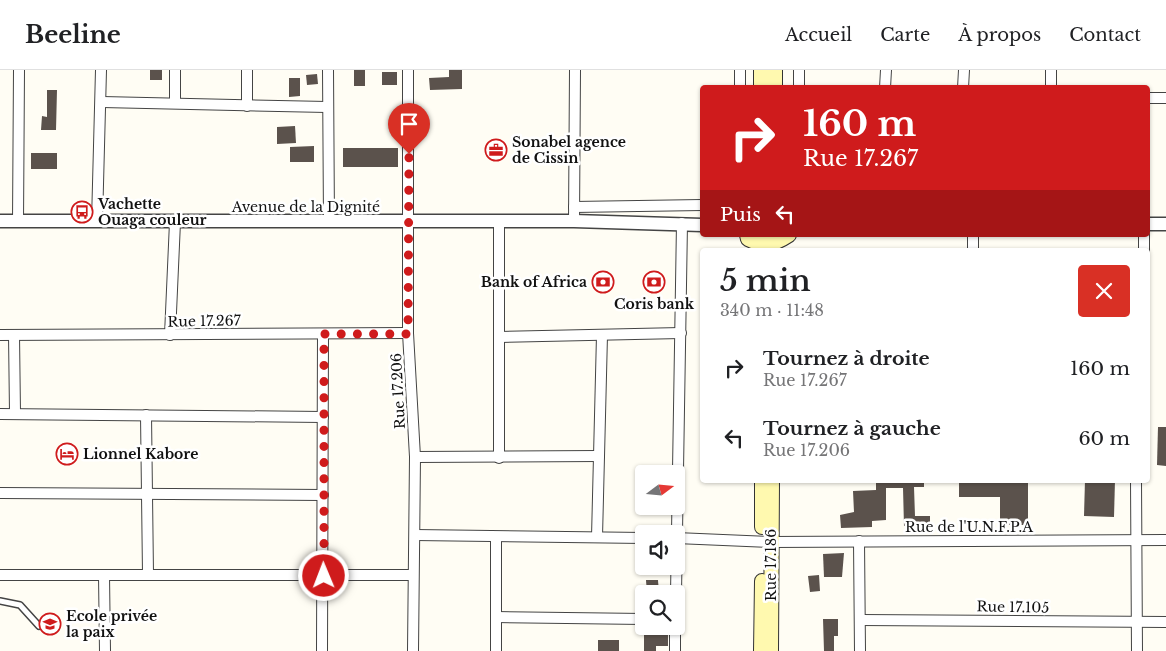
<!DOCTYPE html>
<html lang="fr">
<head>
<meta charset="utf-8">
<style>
  :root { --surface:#fff; --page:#f6f6f6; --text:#202124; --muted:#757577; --line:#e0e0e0 }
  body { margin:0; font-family:"Libre Baskerville",serif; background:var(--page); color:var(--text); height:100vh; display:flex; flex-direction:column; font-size:19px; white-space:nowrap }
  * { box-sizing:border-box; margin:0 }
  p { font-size:16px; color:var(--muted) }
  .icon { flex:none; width:28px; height:28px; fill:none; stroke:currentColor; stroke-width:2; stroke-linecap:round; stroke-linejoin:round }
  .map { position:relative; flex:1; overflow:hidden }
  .sheet { position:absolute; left:700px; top:178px; width:450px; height:235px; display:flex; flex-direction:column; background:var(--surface); border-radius:5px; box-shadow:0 1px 4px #0004 }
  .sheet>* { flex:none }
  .guide { position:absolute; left:700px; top:15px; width:450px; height:152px; border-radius:5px; box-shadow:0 1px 4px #0004; background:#cf1b1c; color:#fff; overflow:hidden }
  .needle { width:32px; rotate:74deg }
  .fabs { position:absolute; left:635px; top:395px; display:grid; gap:10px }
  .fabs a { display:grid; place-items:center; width:50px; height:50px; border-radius:5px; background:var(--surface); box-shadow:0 1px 4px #0004; font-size:25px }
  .pin { position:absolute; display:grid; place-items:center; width:42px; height:42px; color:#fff; margin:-51px -21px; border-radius:50% 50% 50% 0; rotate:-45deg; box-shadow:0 0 5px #0007 }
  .pin .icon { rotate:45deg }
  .me { position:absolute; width:55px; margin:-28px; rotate:359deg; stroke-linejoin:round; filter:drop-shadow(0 0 4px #0008) }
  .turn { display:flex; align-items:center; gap:18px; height:105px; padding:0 20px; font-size:22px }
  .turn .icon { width:65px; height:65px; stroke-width:2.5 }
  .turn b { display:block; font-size:35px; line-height:42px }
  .then { display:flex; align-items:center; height:48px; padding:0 20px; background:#0003; gap:10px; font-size:19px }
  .round { display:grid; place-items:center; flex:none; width:52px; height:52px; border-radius:5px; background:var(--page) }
  .head { display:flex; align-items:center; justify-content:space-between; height:85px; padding:0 20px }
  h1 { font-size:30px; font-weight:600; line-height:38px }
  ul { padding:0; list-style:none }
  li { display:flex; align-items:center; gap:15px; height:70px; padding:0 20px }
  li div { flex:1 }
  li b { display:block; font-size:19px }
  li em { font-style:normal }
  header { display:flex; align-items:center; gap:30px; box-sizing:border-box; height:70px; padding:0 25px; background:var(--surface); border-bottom:1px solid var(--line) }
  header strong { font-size:24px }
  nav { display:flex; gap:28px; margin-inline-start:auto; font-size:18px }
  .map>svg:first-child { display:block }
  .building { fill:#5b524c }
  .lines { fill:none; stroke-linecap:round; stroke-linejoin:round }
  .service-casing { stroke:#444; stroke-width:8 }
  .minor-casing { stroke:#444; stroke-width:12 }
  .tertiary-casing { stroke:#444; stroke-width:15 }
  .secondary-casing { stroke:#333; stroke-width:16 }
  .service { stroke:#fff; stroke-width:5 }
  .minor { stroke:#fff; stroke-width:10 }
  .tertiary { stroke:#fff; stroke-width:12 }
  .secondary { stroke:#fff9af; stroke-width:14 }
  .route { stroke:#cf1b1c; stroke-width:9; stroke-dasharray:0 16.2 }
  .labels { text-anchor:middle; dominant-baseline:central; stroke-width:5; stroke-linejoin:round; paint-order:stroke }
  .poi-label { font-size:14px; font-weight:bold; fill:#111; stroke:#fff; text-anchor:start }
  .street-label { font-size:14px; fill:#111; stroke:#fff }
</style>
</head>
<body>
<header>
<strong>Beeline</strong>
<nav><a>Accueil</a><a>Carte</a><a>À propos</a><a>Contact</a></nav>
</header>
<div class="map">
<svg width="1166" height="581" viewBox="0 0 1166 581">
  <rect width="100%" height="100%" fill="#fffdf4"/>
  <!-- building -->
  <g class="building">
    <rect x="150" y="0" width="12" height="10"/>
    <rect x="354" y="0" width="11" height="16"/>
    <polygon points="449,0 462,0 462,19 430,20 429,8 449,7"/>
    <rect x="382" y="2" width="15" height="13"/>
    <polygon points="317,4 318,14 307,15 306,5"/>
    <polygon points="289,8 300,8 300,26 289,27"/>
    <polygon points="47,20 57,20 56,60 41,60 42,46 47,47"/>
    <polygon points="295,56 296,73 277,74 277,57"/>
    <polygon points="314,76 314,92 290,92 290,77"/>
    <rect x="343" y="78" width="55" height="19"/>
    <rect x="31" y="83" width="26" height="16"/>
    <polygon points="1158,357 1166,357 1166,396 1157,395"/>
    <polygon points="876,410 924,410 924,417 914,417 915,446 930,446 930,457 904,456 903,418 886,418 886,450 872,451 872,457 841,458 840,445 854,442 853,421 876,420"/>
    <polygon points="959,410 1028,410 1028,455 1000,455 1000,427 959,427"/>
    <polygon points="1085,410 1115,410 1114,447 1084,446"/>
    <polygon points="844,483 842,507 824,507 823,484"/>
    <polygon points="819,505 820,521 810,522 808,506"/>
    <polygon points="646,510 658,510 659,524 647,524"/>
    <polygon points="823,549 838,549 838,566 834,566 834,581 824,581"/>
    <polygon points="656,557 656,563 668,563 668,576 656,576 656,581 644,581 644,558"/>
    <rect x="598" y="570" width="21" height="11"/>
  </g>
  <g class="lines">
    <!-- service casing -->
    <g class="service-casing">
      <polyline id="service" points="0,531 20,535 39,556"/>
    </g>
    <!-- minor casing -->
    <g class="minor-casing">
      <g id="minor">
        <polyline points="247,0 247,36"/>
        <polyline points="328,0 329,152"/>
        <polyline points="408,0 408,263 415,387 413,581"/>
        <polyline points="1051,0 1051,18"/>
        <polyline points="740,18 740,0"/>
        <polyline points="799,18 799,0"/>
        <polyline points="885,18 886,0"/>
        <polyline points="963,18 964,0"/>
        <polyline points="1148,28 1166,28"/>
        <polyline points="102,32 327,37"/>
        <polyline points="175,33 175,0"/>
        <polyline points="574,137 702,135"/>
        <polyline points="499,151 499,388"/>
        <polyline points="574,151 575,0"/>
        <polyline points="18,152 19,0"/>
        <polyline points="97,152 101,0"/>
        <polyline points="973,180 973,165"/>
        <polyline points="1144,180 1144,165"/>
        <polyline points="0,265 408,263"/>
        <polyline points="14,265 15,343"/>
        <polyline points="170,265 175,152"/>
        <polyline points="500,267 681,263"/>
        <polyline points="0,344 323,347"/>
        <polyline points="146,345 148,504"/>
        <polyline points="415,387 599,386"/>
        <polyline points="1136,410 1137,581"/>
        <polyline points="0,423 323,425"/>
        <polyline points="415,465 644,468"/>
        <polyline points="597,467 602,265"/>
        <polyline points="676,468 771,472 1166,470"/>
        <polyline points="859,471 860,581"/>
        <polyline points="0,505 412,505"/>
        <polyline points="104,505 105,581"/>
        <polyline points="676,524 682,153"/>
        <polyline points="496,547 644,549"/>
        <polyline points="860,550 1166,552"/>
        <polyline points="675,556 675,581"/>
        <polyline points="322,581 323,264"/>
        <polyline points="496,581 496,467"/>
      </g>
    </g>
    <!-- tertiary casing -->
    <g class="tertiary-casing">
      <g id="tertiary">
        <polyline points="0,151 574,151 702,155"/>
        <polyline points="1148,154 1166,154"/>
      </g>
    </g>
    <!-- secondary casing -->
    <g class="secondary-casing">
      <g id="secondary">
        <polyline points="761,18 761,0"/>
        <polyline points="775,18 775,0"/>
        <path d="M747,165L748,169C764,177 774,175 789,165"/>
        <polyline points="762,457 762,410"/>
        <polyline points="761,581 762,511"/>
        <polyline points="771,581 772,410"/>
      </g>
    </g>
    <!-- service -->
    <use href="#service" class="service"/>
    <!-- minor -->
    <use href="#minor" class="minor"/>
    <!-- tertiary -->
    <use href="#tertiary" class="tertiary"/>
    <!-- secondary -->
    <use href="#secondary" class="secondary"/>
  </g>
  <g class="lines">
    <!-- route -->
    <polyline class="route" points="324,506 324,264 408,264 409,84"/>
  </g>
  <!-- icons -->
  <defs>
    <g id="office-ring" transform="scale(1.125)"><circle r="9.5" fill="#fff" stroke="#cf1b1c" stroke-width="1.5"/><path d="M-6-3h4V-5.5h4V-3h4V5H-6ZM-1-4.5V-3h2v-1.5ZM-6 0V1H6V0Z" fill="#cf1b1c"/></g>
    <g id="bus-ring" transform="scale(1.125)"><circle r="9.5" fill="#fff" stroke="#cf1b1c" stroke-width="1.5"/><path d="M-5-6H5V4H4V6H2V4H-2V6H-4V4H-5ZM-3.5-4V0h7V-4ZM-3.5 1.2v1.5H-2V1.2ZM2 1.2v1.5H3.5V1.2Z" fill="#cf1b1c"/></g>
    <g id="bank-ring" transform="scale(1.125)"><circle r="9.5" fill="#fff" stroke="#cf1b1c" stroke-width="1.5"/><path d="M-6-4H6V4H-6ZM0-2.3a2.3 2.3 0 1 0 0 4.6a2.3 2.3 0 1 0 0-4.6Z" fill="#cf1b1c"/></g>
    <g id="hotel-ring" transform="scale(1.125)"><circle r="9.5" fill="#fff" stroke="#cf1b1c" stroke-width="1.5"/><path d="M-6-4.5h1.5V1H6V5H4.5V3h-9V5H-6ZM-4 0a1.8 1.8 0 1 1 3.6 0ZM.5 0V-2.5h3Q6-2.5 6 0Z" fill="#cf1b1c"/></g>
    <g id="school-ring" transform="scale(1.125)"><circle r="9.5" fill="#fff" stroke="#cf1b1c" stroke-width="1.5"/><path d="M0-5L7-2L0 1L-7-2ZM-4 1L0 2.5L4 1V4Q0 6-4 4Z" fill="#cf1b1c"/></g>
  </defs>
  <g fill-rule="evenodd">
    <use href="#office-ring" x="496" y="80"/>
    <use href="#bus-ring" x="82" y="142"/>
    <use href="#bank-ring" x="603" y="212"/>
    <use href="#bank-ring" x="654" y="212"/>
    <use href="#hotel-ring" x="67" y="384"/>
    <use href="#school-ring" x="50" y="554"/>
  </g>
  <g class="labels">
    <!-- poi labels -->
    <g class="poi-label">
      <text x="512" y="72">Sonabel agence<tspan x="512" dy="16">de Cissin</tspan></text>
      <text x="98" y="134">Vachette<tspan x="98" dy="16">Ouaga couleur</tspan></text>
      <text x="587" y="212" text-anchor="end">Bank of Africa</text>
      <text x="654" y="234" text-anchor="middle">Coris bank</text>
      <text x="83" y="384">Lionnel Kabore</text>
      <text x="66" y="546">Ecole privée<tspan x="66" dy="16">la paix</tspan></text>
    </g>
    <!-- street labels -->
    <g class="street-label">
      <text x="306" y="137">Avenue de la Dignité</text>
      <text transform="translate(204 251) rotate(-1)">Rue 17.267</text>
      <text transform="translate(398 321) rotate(-93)">Rue 17.206</text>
      <text x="969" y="457">Rue de l'U.N.F.P.A</text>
      <text transform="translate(771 495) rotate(-90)">Rue 17.186</text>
      <text transform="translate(1013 537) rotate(1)">Rue 17.105</text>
    </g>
  </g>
</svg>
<div class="fabs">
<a><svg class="needle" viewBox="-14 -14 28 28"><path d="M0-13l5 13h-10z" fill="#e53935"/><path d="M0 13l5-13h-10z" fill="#757577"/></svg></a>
<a><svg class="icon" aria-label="sound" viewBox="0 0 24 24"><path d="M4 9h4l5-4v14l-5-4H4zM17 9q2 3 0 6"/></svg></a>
<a><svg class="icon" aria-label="search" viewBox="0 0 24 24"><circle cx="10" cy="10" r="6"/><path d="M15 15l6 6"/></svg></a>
</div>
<div class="pin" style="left:409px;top:84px;background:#d93025"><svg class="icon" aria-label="arrive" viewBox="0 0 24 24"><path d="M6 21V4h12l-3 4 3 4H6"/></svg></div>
<svg class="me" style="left:324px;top:506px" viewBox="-20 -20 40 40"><circle r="17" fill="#cf1b1c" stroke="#fff" stroke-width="3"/><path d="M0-11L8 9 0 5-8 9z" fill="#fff"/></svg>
<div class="guide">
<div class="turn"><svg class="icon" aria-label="right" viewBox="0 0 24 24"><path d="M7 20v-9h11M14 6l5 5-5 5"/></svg><div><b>160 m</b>Rue 17.267</div></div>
<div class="then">Puis<svg class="icon" aria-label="left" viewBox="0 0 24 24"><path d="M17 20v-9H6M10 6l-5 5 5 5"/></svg></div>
</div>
<section class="sheet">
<div class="head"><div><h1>5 min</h1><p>340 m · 11:48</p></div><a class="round" style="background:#d93025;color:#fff"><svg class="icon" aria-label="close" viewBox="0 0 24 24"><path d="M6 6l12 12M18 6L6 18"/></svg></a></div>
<ul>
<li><svg class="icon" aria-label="right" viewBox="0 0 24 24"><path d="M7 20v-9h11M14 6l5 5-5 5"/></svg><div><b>Tournez à droite</b><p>Rue 17.267</p></div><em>160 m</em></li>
<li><svg class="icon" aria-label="left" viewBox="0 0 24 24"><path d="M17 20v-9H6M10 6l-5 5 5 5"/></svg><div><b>Tournez à gauche</b><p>Rue 17.206</p></div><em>60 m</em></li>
</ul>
</section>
</div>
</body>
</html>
